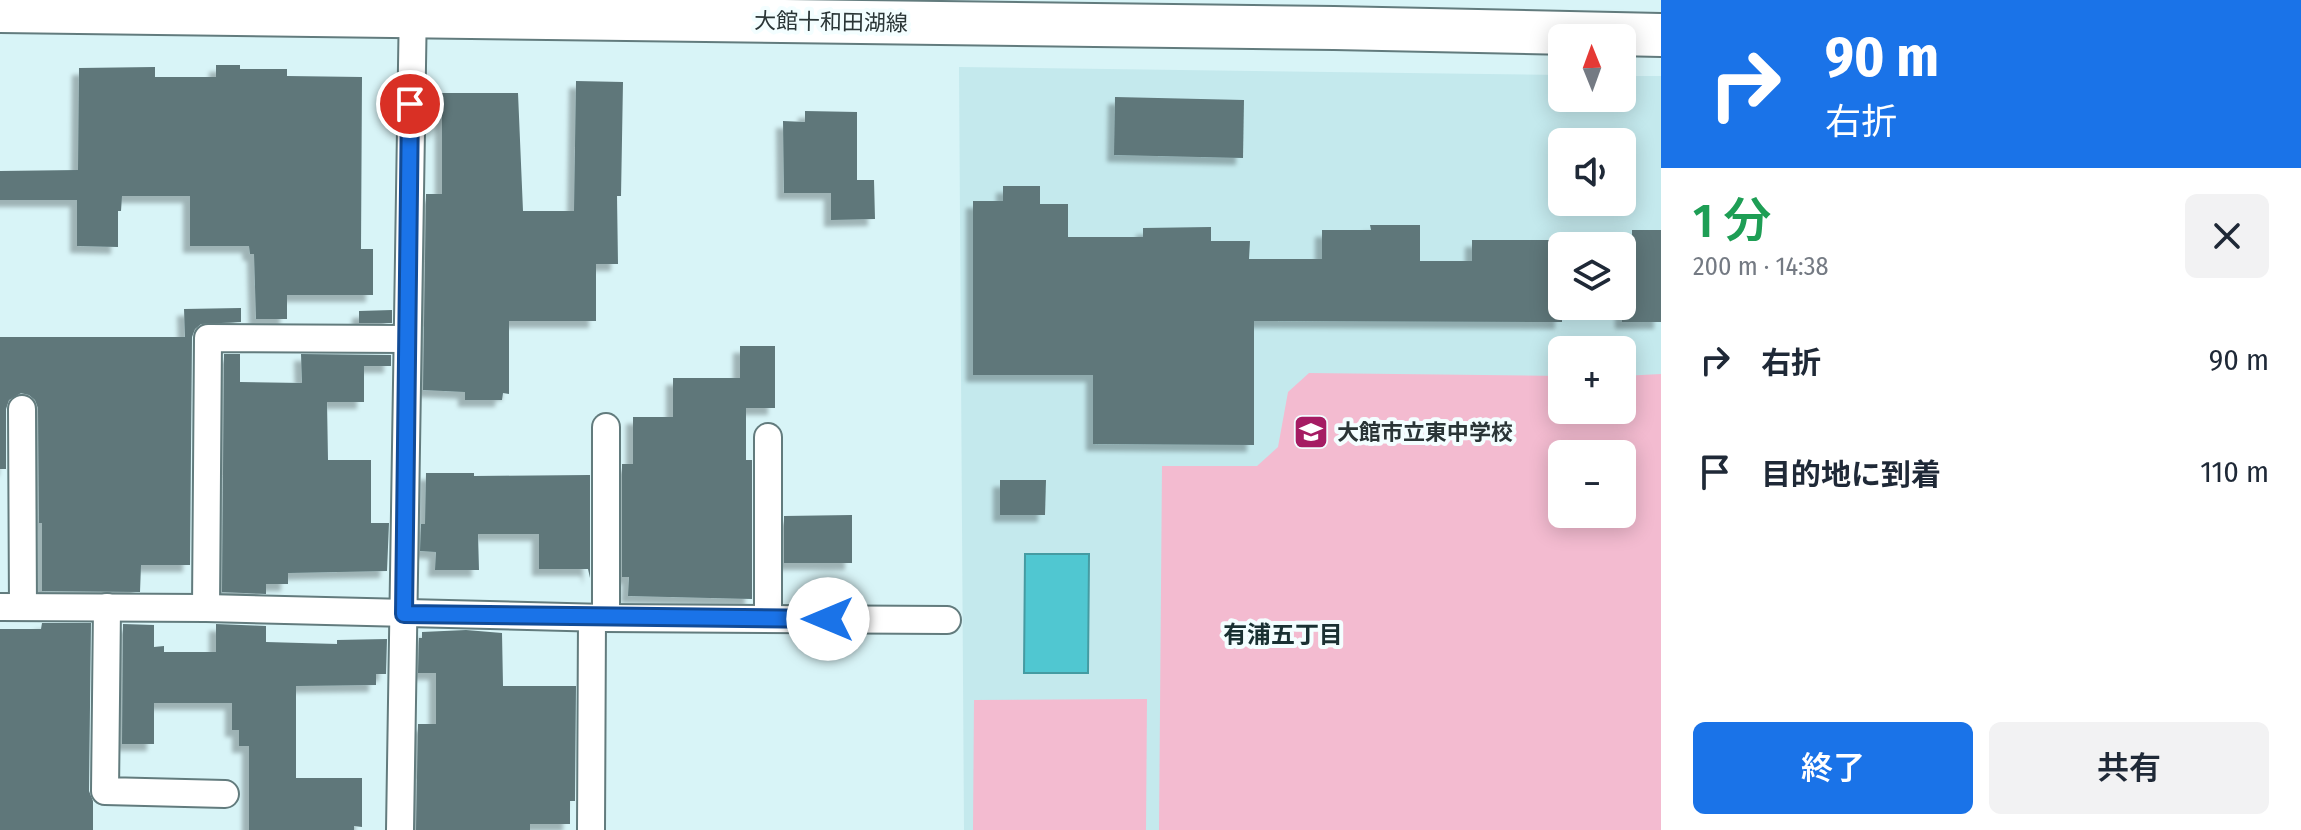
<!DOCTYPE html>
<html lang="ja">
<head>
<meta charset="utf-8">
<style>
  :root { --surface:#fff; --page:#f2f2f3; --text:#1f2937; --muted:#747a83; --accent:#1a73e8 }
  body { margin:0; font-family:"Fira Sans Condensed","Noto Sans JP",sans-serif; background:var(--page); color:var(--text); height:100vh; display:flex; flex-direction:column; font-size:30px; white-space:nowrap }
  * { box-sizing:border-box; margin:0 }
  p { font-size:26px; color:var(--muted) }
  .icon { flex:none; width:44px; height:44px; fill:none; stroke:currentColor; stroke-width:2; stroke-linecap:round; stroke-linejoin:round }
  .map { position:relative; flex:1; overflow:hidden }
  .panel { display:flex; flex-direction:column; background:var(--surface); width:640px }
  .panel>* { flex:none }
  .hud { background:#1a73e8; color:#fff; overflow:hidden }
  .needle { width:52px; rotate:359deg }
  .fabs { position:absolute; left:1548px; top:24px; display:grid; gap:16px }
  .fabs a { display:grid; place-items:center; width:88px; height:88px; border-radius:12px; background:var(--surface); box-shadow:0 4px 20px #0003; font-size:40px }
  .pin { position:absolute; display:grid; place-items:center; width:68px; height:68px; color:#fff; margin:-34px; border:4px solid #fff; border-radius:50%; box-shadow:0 2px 8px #0007 }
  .me { position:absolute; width:88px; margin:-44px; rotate:270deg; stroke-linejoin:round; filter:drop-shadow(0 0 6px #0008) }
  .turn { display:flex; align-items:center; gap:28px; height:168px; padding:0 32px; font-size:36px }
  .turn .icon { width:104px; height:104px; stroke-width:2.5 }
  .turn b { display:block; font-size:56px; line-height:68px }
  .round { display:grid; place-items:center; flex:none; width:84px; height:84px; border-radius:12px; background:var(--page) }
  .headline { display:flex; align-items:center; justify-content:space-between; height:136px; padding:0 32px }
  h1 { font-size:48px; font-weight:600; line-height:60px; color:#1e9e55 }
  .action { display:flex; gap:16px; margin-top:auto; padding:16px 32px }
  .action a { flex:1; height:92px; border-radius:12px; background:var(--accent); color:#fff; font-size:32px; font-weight:600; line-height:92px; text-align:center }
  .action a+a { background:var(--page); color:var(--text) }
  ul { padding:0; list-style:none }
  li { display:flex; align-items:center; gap:24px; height:112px; padding:0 32px }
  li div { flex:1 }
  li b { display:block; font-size:30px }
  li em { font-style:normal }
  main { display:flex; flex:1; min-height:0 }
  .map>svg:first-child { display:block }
  .built { fill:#c4e9ed; fill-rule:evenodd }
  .green { fill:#f3bbd0; fill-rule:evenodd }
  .water { fill:#50c7d1; stroke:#459ba2; stroke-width:2 }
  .building { fill:#5e777a; filter:url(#shadow) }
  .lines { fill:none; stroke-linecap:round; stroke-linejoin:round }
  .minor-casing { stroke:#627b7d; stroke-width:30 }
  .primary-casing { stroke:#627b7d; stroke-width:46 }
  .minor { stroke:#fff; stroke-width:26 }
  .primary { stroke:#fff; stroke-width:42 }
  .route-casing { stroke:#114b97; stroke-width:20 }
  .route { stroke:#1a73e8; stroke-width:14 }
  .labels { text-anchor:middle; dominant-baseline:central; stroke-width:8; stroke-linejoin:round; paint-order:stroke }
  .street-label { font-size:22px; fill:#2a3536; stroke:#f3feff }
  .poi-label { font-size:22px; font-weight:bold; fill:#2a3536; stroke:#f3feff; text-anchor:start }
  .neighbourhood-label { font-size:24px; font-weight:bold; fill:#193032; stroke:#f3feff }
</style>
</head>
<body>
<main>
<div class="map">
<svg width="1661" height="830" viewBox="0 0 1661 830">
  <defs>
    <filter id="shadow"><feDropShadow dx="-7" dy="7" stdDeviation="2" flood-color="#0004"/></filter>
  </defs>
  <rect width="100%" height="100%" fill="#d8f4f7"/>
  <!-- built -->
  <path class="built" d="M959,67L1562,75V98H1622V76H1661V830H964ZM1562,142H1622V202H1562ZM1562,246H1622V306H1562ZM1562,350H1622V410H1562ZM1562,454H1622V514H1562Z"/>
  <!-- green -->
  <g class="green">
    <path d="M1309,373L1562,376V410H1622V376L1661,374V830H1159L1162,466H1257L1278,447L1288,392ZM1562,454H1622V514H1562Z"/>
    <polygon points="1147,699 1146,830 973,830 974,700"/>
  </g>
  <!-- water -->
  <polygon class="water" points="1025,554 1089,554 1088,673 1024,673"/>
  <!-- building -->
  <g class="building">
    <polygon points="216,65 240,65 240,69 287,69 287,76 362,77 361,249 373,249 373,295 287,295 287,319 256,319 254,254 250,254 249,246 190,246 190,196 122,196 121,211 118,211 118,247 77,246 77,200 0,200 0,171 78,170 79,68 155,67 155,77 216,77"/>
    <polygon points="576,81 623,82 621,196 617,196 618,264 596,264 596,321 509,321 509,394 503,393 502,400 465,400 465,392 423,390 426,194 442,194 442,93 518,93 523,211 574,211"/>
    <polygon points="1115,97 1244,100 1243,158 1114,155"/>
    <polygon points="805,111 857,112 857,180 874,180 875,219 831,220 831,193 784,193 783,121 805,122"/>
    <polygon points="1003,186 1040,186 1040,204 1068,204 1068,237 1143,237 1143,228 1211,227 1211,241 1250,241 1249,259 1322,259 1322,230 1371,230 1370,225 1420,225 1420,261 1472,261 1472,240 1562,240 1562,322 1254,321 1254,445 1093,444 1093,375 973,375 973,201 1003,201"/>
    <polygon points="1632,230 1661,230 1661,322 1622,322 1622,264 1632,264"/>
    <polygon points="241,308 241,322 201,324 195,329 192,337 190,565 141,565 140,592 42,591 42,523 39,523 38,408 35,400 29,395 21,393 9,400 6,409 6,469 0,469 0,337 185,337 184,309"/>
    <polygon points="392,310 392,323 359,323 359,311"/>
    <polygon points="740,346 775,346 775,408 746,408 746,460 752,460 752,599 628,596 629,577 622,577 622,464 633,464 633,417 673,417 673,378 740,378"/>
    <polygon points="224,354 240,354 240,382 302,383 301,354 391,355 391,366 364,366 364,402 327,402 328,460 371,460 371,523 389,523 387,571 288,573 288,584 266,584 266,594 222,592"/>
    <polygon points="426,473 474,473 474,476 590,475 590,578 588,569 539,569 539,534 478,534 479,570 435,570 436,552 420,551 421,524 425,524"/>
    <polygon points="1000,480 1046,480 1045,515 1000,515"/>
    <polygon points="852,515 852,563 784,563 784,516"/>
    <polygon points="42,623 91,623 89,791 93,801 93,830 0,830 0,629 41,629"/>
    <polygon points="123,624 154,625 154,647 164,646 164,652 216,652 216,624 266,626 266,642 337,644 337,640 387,639 386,674 376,674 376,685 296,686 296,778 362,778 362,827 354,826 354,830 249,830 249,746 239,746 239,730 232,730 232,703 154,703 154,744 122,744"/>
    <polygon points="466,630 502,633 503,686 576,686 575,801 570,801 570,824 530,824 530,830 416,830 418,724 436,724 436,673 418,673 419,638 422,638 422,632"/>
  </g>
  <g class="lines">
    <!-- minor casing -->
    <g class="minor-casing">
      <g id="minor">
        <polyline points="22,409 23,607"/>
        <polyline points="606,427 606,618"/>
        <polyline points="0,607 206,608 606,618 947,620"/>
        <polyline points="107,607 105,791 225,794"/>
        <polyline points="206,608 208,338 407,339"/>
        <polyline points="768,619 768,437"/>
        <polyline points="400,830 413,2"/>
        <polyline points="591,830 592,618"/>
      </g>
    </g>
    <!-- primary casing -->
    <g class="primary-casing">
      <polyline id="primary" points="0,11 1334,28 1661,35"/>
    </g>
    <!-- minor -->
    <use href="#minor" class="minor"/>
    <!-- primary -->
    <use href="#primary" class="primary"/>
  </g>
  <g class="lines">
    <!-- route casing -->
    <g class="route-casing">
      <polyline id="route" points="410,104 404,614 828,619"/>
    </g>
    <!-- route -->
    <use href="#route" class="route"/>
  </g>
  <!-- icons -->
  <defs>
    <g id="school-square" transform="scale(1.8)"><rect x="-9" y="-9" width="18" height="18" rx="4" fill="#a51c63" stroke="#f3feff"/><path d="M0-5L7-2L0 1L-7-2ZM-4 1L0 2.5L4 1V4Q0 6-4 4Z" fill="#fff"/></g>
  </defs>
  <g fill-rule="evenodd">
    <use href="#school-square" x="1311" y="432"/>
  </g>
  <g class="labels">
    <!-- street labels -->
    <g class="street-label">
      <text transform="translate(831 22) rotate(1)">大館十和田湖線</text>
    </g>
    <!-- poi labels -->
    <g class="poi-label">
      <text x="1337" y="432">大館市立東中学校</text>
    </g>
    <!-- neighbourhood labels -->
    <g class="neighbourhood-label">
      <text x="1283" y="635">有浦五丁目</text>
    </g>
  </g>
</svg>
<div class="fabs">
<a><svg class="needle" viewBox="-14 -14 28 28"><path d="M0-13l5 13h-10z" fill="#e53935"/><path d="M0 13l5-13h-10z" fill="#747a83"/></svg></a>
<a><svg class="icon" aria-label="sound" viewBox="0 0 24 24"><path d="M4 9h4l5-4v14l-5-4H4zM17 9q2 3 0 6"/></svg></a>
<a><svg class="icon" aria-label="layers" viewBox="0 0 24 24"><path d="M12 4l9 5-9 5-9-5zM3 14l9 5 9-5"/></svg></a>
<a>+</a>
<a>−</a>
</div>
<div class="pin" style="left:410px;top:104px;background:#d93025"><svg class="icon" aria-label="arrive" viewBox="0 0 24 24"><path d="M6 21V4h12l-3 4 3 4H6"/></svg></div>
<svg class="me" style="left:828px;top:619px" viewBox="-20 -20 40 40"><circle r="19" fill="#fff"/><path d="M0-13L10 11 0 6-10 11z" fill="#1a73e8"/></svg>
</div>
<section class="panel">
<div class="hud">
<div class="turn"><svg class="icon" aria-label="right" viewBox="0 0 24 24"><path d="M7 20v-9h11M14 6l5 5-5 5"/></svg><div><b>90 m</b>右折</div></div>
</div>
<div class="headline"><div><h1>1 分</h1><p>200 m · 14:38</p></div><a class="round"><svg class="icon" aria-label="close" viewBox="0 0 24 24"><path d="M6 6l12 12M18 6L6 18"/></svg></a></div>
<ul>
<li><svg class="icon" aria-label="right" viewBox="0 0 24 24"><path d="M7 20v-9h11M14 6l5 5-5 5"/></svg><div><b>右折</b></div><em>90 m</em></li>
<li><svg class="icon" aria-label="arrive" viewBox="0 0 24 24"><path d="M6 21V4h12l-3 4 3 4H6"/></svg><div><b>目的地に到着</b></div><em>110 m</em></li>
</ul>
<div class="action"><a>終了</a><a>共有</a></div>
</section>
</main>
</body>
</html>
